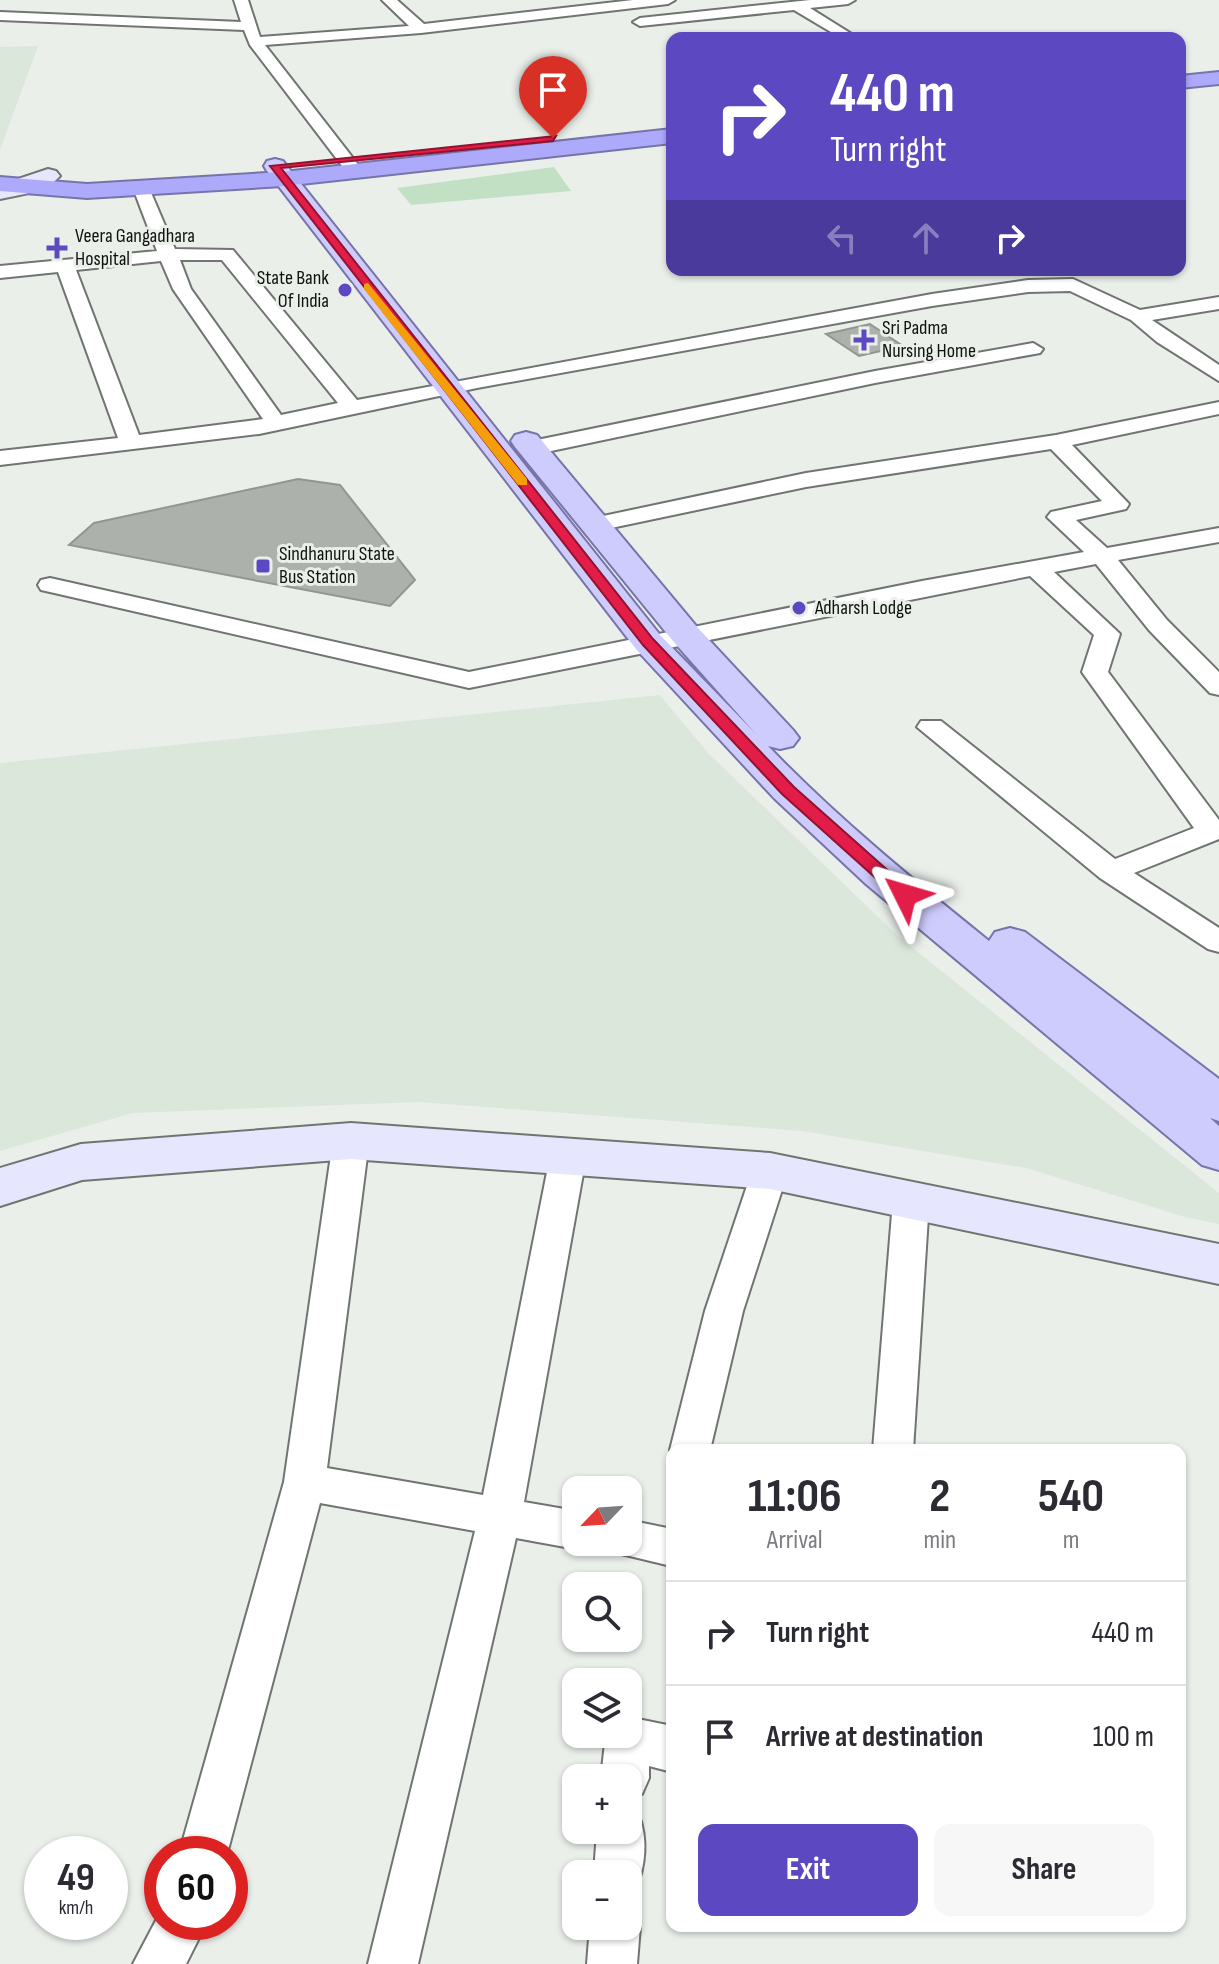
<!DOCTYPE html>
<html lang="en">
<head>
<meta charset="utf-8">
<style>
  :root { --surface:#fff; --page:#f7f7f7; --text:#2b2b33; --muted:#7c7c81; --line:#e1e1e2; --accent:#5c49c2 }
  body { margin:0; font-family:"Sofia Sans Condensed",sans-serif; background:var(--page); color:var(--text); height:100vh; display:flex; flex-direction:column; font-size:30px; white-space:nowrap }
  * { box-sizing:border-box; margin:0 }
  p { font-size:26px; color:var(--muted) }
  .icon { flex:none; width:44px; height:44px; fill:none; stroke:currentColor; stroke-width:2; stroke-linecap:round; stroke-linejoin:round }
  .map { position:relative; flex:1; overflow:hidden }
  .sheet { position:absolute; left:666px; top:1444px; width:520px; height:488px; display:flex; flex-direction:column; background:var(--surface); border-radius:16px; box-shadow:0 2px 6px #0004 }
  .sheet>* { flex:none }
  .hud { position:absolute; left:666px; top:32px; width:520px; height:244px; border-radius:16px; box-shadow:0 2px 6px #0004; background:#5c49c2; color:#fff; overflow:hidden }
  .needle { width:52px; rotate:245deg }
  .controls { position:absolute; left:562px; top:1476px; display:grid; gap:16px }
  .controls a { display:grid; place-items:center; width:80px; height:80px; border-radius:16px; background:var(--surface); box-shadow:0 2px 6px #0004; font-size:40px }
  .speed { position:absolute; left:24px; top:1836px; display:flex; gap:16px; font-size:40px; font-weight:700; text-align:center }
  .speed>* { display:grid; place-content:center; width:104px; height:104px; border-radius:50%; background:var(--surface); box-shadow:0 2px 6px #0004; line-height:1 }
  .speed small { font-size:20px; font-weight:400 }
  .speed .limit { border:12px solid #d22; background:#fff; color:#111 }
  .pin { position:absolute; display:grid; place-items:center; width:68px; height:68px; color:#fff; margin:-82px -34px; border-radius:50% 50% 50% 0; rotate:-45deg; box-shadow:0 0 8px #0007 }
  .pin .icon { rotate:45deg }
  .me { position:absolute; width:88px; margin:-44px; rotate:310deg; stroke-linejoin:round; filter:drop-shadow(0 0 6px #0008) }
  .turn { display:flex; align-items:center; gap:28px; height:168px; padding:0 32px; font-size:36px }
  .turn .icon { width:104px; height:104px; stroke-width:2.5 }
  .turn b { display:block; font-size:56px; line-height:68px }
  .lanes { display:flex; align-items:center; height:76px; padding:0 32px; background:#0003; justify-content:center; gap:40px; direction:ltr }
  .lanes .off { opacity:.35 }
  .eta { display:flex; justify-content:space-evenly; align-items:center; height:136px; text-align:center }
  .eta b { font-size:48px; font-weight:700; line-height:56px }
  .cta { display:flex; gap:16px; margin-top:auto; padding:16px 32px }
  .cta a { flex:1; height:92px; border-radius:16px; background:var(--accent); color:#fff; font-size:32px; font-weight:700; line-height:92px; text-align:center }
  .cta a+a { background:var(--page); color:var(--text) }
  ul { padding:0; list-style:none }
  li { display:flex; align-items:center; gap:24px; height:104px; padding:0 32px; border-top:2px solid var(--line) }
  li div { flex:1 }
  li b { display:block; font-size:30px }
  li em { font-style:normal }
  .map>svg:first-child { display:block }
  .built { fill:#dce7dc }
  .green { fill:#c2e0c3 }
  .building { fill:#acb1ac; stroke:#919691; stroke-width:2 }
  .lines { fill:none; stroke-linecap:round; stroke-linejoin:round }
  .street-casing { stroke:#707571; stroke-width:4 }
  .secondary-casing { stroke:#707571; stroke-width:4 }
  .primary-casing { stroke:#7674a9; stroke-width:4 }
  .highway-casing { stroke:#7674a9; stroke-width:4 }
  .street { fill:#fff; fill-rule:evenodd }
  .secondary { fill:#e6e6fe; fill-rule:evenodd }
  .primary { fill:#ceccfd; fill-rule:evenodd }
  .highway { fill:#adaafc; fill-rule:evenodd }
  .route { fill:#e11d48; stroke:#92132f; stroke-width:2 }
  .slow { fill:#f59e0b }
  .poi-dot { fill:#5c49c2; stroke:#eaefea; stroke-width:3 }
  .labels { text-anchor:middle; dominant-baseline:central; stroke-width:6; stroke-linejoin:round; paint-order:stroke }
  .far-poi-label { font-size:20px; fill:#0f110f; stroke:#eaefea; text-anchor:start }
</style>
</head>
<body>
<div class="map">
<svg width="1219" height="1964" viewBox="0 0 1219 1964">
  <rect width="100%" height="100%" fill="#eaefea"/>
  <!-- built -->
  <g class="built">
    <polygon points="38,46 0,150 0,47"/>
    <polygon points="660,695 708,753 899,937 1219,1193 1219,1224 1185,1217 1026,1168 802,1131 419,1102 133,1113 0,1151 0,763"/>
  </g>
  <!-- green -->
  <polygon class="green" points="554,167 571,191 411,205 397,188"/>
  <!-- building -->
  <g class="building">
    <polygon points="870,324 903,346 859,356 826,334"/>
    <polygon points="298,479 340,485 415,580 390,606 69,545 94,523"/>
  </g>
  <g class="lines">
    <!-- street casing -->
    <g class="street-casing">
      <g id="street">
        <polygon points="234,0 248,0 260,37 409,26 382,0 397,0 424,24 633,0 675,0 668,4 421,33 265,45 363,171 355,176 349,175 250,45 244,30 0,20 0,12 241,22"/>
        <polygon points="810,0 855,0 848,4 810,8 858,38 841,38 794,10 640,26 633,22 640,18"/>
        <path d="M141,183L149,188L175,249L233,250L357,400L932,294L1028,280L1073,279L1140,310L1219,297V309L1152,320L1219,365V381L1157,342L1131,320L1070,291L1028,292L932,306L477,388L259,434L0,465V451L118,438L58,272L0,278V266L157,251L133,188ZM180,260H222L338,403L281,415L191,289ZM161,261L173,289L263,419L139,435L76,270Z"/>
        <polygon points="1033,343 1043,349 1040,353 875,383 532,455 521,448 532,441 875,371"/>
        <polygon points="1219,402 1219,414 1072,445 1129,504 1126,509 1076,520 1107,548 1219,528 1219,542 1118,560 1167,620 1219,672 1219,695 1210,693 1149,630 1096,564 1054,572 1120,634 1108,672 1219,820 1219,839 1134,873 1219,928 1219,952 1208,949 1100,878 917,727 921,721 941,721 1115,859 1194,828 1082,672 1094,635 1030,576 469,688 50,592 41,590 38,585 41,580 50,578 469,672 922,581 1084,552 1047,517 1051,512 1102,501 1051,449 806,487 597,531 589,529 585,524 589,519 806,473 1056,435"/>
        <polygon points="351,1128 363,1132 369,1141 327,1468 483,1495 550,1157 556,1148 568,1144 580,1148 586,1157 524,1502 576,1511 576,1542 592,1542 576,1549 516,1538 418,1964 368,1964 475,1531 320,1503 227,1854 179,1854 284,1482 333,1141 339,1132"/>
        <polygon points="770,1158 783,1162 788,1171 743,1311 710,1450 672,1450 672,1455 670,1450 705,1311 752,1171 757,1162"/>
        <polygon points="911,1187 924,1191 929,1201 913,1450 873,1450 893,1201 898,1191"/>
        <polygon points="628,1520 672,1529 672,1563 667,1565 613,1552 608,1542 628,1542"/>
        <polygon points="628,1717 672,1726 672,1772 649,1766 649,1778 642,1794 628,1800 628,1778 601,1778 606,1734 628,1734"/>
        <path d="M628,1809L638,1813C648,1838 646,1866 635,1891L628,1894V1874H594L597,1830H628Z"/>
        <polygon points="628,1906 633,1908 640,1926 637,1964 587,1964 590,1926 628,1926"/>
        <polygon points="162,1909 162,1922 207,1922 186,1964 133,1964"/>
      </g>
    </g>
    <!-- secondary casing -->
    <g class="secondary-casing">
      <g id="secondary">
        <path d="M48,169L56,171L60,176C46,192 19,195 0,199V185Z"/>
        <polygon points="351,1123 770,1153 1219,1244 1219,1284 770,1189 351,1159 82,1180 0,1206 0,1168 81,1144"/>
      </g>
    </g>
    <!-- primary casing -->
    <g class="primary-casing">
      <path id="primary" d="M275,159L283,161L660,635L755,733L673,641L515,447L511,441L515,435L526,432L537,435L697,627L793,730L799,738L793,746L780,749L768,746C836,817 912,879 989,941L995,932L1010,928L1025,932L1219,1079V1121L1210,1118L1219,1126V1170L1202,1165L866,884L774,798L636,649L267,171L264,166L267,161Z"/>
    </g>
    <!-- highway casing -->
    <g class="highway-casing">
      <g id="highway">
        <polygon points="1219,72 1219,84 1180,88 1180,76"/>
        <polygon points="672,129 672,143 283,186 87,198 0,191 0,177 87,184 283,172"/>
      </g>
    </g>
    <!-- street -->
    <use href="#street" class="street"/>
    <!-- secondary -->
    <use href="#secondary" class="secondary"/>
    <!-- primary -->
    <use href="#primary" class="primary"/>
    <!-- highway -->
    <use href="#highway" class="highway"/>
  </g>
  <!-- route -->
  <polygon class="route" points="556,136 553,141 281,168 653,639 794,787 911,891 914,895 911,899 899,899 782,794 643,645 270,166"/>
  <!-- slow -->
  <polygon class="slow" points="368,283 527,479 527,485 518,485 364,289 364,284"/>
  <!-- markers -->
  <g class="poi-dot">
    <path d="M53 236h8v8h8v8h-8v8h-8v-8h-8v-8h8z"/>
    <circle cx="345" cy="290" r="8"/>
    <path d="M860 328h8v8h8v8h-8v8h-8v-8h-8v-8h8z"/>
    <rect x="255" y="558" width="16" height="16" rx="4"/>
    <circle cx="799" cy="608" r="8"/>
  </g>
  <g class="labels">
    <!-- far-poi labels -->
    <g class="far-poi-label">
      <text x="75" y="236">Veera Gangadhara<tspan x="75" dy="23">Hospital</tspan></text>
      <text x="329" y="278" text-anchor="end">State Bank<tspan x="329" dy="23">Of India</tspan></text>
      <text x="882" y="328">Sri Padma<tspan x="882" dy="23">Nursing Home</tspan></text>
      <text x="279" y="554">Sindhanuru State<tspan x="279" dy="23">Bus Station</tspan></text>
      <text x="815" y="608">Adharsh Lodge</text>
    </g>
  </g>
</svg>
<div class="controls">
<a><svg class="needle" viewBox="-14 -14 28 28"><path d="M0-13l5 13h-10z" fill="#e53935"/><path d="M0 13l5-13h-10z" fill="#7c7c81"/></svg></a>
<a><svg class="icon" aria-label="search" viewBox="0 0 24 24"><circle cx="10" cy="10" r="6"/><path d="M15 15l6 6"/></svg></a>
<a><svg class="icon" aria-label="layers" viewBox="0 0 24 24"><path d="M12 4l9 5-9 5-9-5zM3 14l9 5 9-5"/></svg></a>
<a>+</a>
<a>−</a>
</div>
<div class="speed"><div>49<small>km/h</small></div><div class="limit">60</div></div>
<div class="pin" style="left:553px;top:138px;background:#d93025"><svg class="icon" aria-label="arrive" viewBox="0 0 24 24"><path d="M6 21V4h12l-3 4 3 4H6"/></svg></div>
<svg class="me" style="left:905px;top:895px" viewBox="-20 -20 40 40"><path d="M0-17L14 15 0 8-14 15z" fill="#e11d48" stroke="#fff" stroke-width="4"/></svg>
<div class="hud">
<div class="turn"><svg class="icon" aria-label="right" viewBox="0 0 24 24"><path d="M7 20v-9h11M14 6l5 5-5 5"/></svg><div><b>440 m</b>Turn right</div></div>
<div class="lanes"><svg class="icon off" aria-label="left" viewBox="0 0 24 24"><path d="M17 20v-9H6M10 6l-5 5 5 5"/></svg><svg class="icon off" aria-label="ahead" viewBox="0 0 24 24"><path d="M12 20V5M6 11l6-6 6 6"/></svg><svg class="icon" aria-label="right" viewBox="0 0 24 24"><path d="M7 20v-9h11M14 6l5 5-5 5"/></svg></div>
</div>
<section class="sheet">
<div class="eta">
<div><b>11:06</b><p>Arrival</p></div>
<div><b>2</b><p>min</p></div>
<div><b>540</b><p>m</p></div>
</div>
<ul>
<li><svg class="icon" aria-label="right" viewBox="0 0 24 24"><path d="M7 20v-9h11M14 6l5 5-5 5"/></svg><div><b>Turn right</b></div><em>440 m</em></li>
<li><svg class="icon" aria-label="arrive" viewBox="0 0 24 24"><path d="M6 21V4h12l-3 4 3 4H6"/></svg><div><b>Arrive at destination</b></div><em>100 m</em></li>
</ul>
<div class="cta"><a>Exit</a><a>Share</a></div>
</section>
</div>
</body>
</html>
